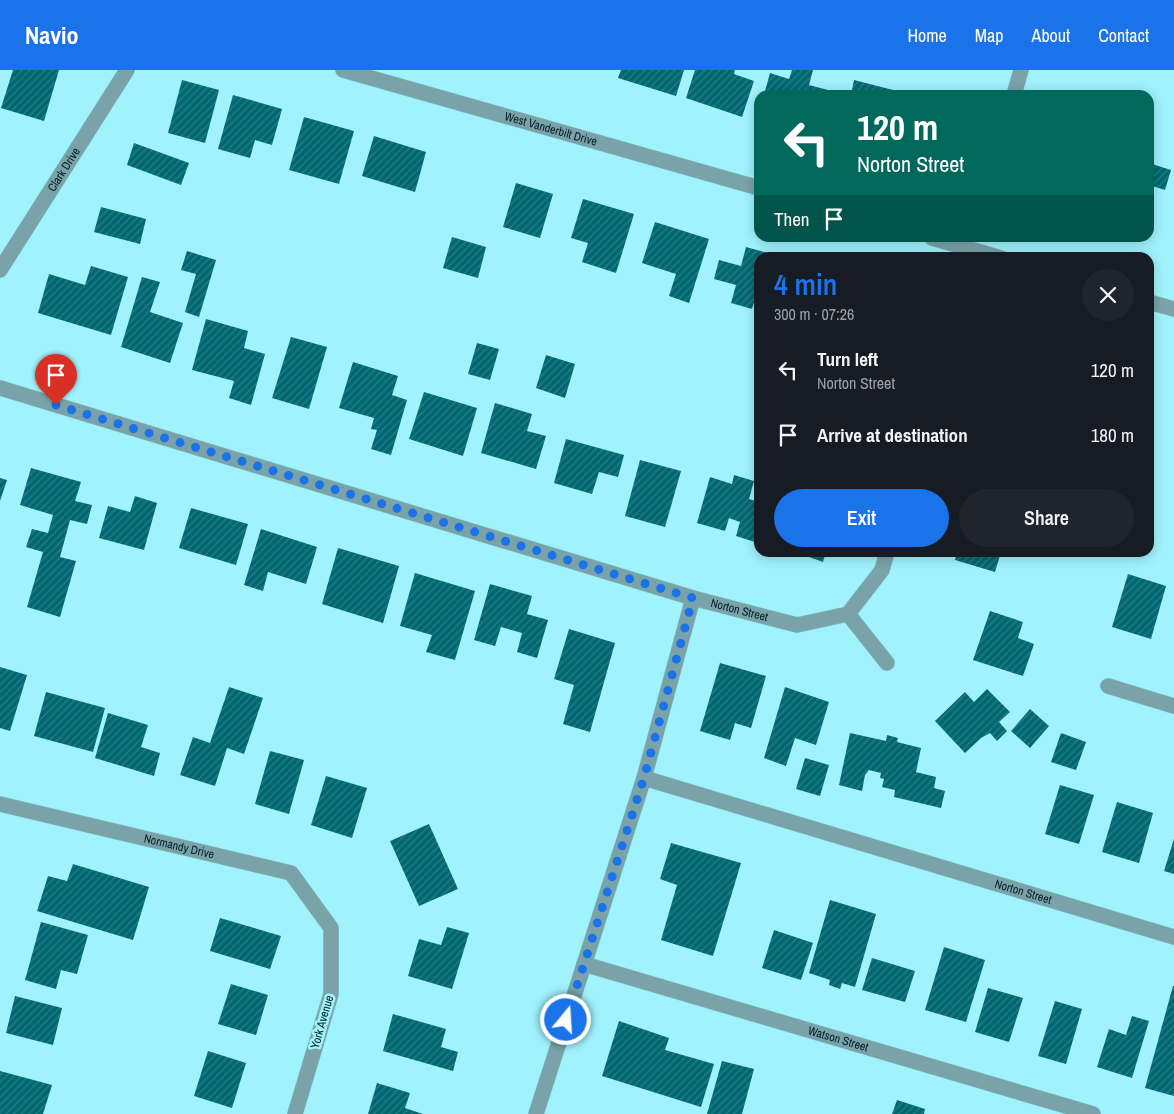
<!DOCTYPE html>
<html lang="en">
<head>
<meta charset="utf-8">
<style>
  :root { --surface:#171b24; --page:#20242c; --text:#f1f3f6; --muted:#9ea1a6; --accent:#1a73e8 }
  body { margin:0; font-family:"Archivo Narrow",sans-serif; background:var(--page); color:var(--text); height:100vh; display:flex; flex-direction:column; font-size:19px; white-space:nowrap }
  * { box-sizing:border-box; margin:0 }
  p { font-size:16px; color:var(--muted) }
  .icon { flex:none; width:28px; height:28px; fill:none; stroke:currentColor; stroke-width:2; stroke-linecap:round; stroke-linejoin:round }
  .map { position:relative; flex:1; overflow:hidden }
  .panel { position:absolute; left:754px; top:182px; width:400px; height:305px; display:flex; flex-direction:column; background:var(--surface); border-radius:15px; box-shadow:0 2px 12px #0003 }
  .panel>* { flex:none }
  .top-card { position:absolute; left:754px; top:20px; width:400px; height:152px; border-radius:15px; box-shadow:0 2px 12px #0003; background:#00695c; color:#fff; overflow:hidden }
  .pin { position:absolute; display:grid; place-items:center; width:42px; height:42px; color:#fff; margin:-51px -21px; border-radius:50% 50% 50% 0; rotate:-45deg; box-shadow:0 0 5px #0007 }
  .pin .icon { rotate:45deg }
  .me { position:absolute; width:55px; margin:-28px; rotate:18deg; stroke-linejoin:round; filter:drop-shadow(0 0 4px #0008) }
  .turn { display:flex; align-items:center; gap:18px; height:105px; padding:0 20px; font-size:22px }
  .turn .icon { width:65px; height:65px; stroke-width:2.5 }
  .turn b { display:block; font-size:35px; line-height:42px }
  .then { display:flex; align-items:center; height:48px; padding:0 20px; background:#0003; gap:10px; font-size:19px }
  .round { display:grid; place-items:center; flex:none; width:52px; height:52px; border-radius:26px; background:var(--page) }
  .head { display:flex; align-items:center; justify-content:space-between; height:85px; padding:0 20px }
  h1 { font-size:30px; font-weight:600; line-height:38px; color:var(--accent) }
  .cta { display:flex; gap:10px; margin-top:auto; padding:10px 20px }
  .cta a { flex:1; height:58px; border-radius:30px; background:var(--accent); color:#fff; font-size:20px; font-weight:600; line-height:58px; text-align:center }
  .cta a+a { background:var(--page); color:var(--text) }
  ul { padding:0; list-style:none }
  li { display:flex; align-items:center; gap:15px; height:65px; padding:0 20px }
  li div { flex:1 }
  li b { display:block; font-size:19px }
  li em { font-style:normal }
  header { display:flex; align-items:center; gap:30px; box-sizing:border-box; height:70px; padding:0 25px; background:var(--accent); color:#fff }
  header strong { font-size:24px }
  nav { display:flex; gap:28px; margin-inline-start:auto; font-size:18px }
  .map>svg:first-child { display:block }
  .building { fill:url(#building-hatch) }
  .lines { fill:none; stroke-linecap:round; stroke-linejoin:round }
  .street-casing { stroke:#83ccd6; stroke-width:16 }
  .street { stroke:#7aa3a9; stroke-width:15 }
  .route { stroke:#1a73e8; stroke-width:9; stroke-dasharray:0 16.2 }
  .labels { text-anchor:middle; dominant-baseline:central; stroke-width:5; stroke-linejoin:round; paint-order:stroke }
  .street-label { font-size:12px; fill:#002024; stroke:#a0f2fd }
</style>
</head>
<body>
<header>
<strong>Navio</strong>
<nav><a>Home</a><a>Map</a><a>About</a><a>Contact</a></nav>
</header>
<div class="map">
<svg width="1174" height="1044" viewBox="0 0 1174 1044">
  <defs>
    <pattern id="building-hatch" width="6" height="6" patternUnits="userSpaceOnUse" patternTransform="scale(1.25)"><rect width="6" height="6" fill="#006872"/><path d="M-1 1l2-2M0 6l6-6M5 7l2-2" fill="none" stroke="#2c7d85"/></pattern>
  </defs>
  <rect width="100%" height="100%" fill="#a0f2fd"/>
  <!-- building -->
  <g class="building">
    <polygon points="13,0 59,0 44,51 1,38"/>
    <polygon points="621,0 684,0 676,26 618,8"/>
    <polygon points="695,0 735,0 734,4 754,11 742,47 686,28"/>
    <polygon points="792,0 813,0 809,15 828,20 826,25 764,25 770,3 789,9"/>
    <polygon points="182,10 219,20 205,73 168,63"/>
    <polygon points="854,10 897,21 896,25 851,25"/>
    <polygon points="233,25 282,39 272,75 255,70 250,88 218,79"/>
    <polygon points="304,47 354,61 339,114 289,100"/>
    <polygon points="374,66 426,82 415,122 362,106"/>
    <polygon points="134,73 189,93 181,115 127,95"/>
    <polygon points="1149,93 1171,100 1165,120 1149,115"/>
    <polygon points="516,113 553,124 540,168 503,157"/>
    <polygon points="583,129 634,144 616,203 582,192 588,173 571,168"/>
    <polygon points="101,137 146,149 140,174 94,162"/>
    <polygon points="655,152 709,169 689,233 669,226 676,204 642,193"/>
    <polygon points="452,167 486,177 478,208 443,198"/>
    <polygon points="746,177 768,183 767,188 759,188 759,216 752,239 731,233 736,215 714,209 719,190 741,196"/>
    <polygon points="187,181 216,190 199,247 185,242 196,204 181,200"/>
    <polygon points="91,196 128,207 111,265 38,243 49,204 85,215"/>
    <polygon points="142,207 160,212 150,242 183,253 170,293 121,277"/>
    <polygon points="206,249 248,261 244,278 265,284 251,335 229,328 234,311 192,300"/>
    <polygon points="291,267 327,277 309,339 272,328"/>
    <polygon points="477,273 499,279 490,310 468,304"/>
    <polygon points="546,285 575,294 565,328 536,318"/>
    <polygon points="353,292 398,306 392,325 407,330 391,385 371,379 377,360 371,359 374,348 339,338"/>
    <polygon points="424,322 477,338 463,386 409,369"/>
    <polygon points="495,333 532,344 527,361 546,366 536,399 481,383"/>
    <polygon points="566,369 624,385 618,407 599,402 592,424 554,413"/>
    <polygon points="640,390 681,401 665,457 625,446"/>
    <polygon points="31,398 81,412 75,431 92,435 87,454 70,450 60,487 76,491 60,547 27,537 43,482 26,477 32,459 48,463 53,445 20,435"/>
    <polygon points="734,405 754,411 749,429 759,432 758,473 736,466 740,452 729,448 725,461 697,453 710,407 732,414"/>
    <polygon points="0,408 7,410 0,431"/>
    <polygon points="135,426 157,433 144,480 99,468 108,436 130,442"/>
    <polygon points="191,438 248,454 236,495 179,478"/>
    <polygon points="261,459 317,477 306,514 268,502 263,521 244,515"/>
    <polygon points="338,478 399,496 383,553 322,534"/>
    <polygon points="795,482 826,482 823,492"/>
    <polygon points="957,482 1001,482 995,502 955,490"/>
    <polygon points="415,503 475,521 455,590 426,582 432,565 400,556"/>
    <polygon points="1128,504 1166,516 1151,569 1112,557"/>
    <polygon points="490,514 532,526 527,544 548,550 537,588 517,582 522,563 501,557 495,576 474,570"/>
    <polygon points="990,541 1023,552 1018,568 1034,574 1023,606 973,590"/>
    <polygon points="569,559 615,573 590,662 563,654 574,615 554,609"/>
    <polygon points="720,593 766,606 751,658 735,653 730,670 700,661"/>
    <polygon points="0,597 27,605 10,661 0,658"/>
    <polygon points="229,617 263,628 244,684 227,678 215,716 180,705 193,667 210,673"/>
    <polygon points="785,617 829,632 816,675 795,668 786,696 764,688"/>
    <polygon points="987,619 1010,642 999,652 1007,661 997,671 990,663 981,668 965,683 935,651 965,622 974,632"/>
    <polygon points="46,622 105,638 93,682 34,666"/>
    <polygon points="1030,639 1049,656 1030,678 1011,661"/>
    <polygon points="108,643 148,655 141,677 160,683 154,706 95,688"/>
    <polygon points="850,663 886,671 887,665 898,668 897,672 921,678 916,702 936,707 934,718 945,721 941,738 894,727 895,720 882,717 884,709 880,708 881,703 869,700 865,705 862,721 839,715"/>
    <polygon points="1061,663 1086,672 1076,700 1051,692"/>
    <polygon points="270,681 304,690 289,744 255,734"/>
    <polygon points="805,688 829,695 820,726 796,719"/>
    <polygon points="326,706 367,718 352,768 311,755"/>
    <polygon points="1060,715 1094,725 1079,774 1045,764"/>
    <polygon points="1117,732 1153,743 1139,793 1102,782"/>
    <polygon points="429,754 458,819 419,836 390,771"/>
    <polygon points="1174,769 1174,804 1164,801"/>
    <polygon points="671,773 741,793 713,886 661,870 677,815 660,809"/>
    <polygon points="73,794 149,817 133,870 37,841 48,806 67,811"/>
    <polygon points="830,830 876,844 855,917 842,913 840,919 829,915 830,910 809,903"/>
    <polygon points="220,848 281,866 270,899 210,881"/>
    <polygon points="41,852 88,865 77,904 61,900 56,919 25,910"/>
    <polygon points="447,857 469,863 452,919 408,906 419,869 441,875"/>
    <polygon points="774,860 813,873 801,910 762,898"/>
    <polygon points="944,877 985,890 966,952 925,940"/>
    <polygon points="872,888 915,901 905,932 862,920"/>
    <polygon points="231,914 268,925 256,965 218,954"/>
    <polygon points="1173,916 1174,916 1174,1026 1145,1018"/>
    <polygon points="988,918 1023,928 1009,972 975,962"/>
    <polygon points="15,926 62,938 53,975 6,963"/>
    <polygon points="1055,931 1082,939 1066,994 1038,986"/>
    <polygon points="393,944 446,959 441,977 458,982 453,1001 383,981"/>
    <polygon points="1132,946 1149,951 1132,1008 1097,997 1109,959 1126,965"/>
    <polygon points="619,951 669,968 665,980 714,994 701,1037 602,1006"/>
    <polygon points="208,981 246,993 232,1038 194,1026"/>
    <polygon points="722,991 754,999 742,1044 707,1044"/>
    <polygon points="0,1001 52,1015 43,1044 0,1044"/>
    <polygon points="377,1013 410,1023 405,1038 423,1044 368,1044"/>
    <polygon points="897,1030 925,1039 924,1044 892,1044"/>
  </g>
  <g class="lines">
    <!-- street casing -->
    <g class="street-casing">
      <g id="street">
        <path id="s1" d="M343,0L759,118"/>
        <polyline points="1014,25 1021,0"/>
        <polyline points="932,168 1001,188"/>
        <path id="s2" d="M0,200L127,0"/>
        <polyline points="1149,232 1174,239"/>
        <path id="s3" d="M0,318L693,528L797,555L848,544"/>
        <polyline points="848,544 882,500 887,482"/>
        <polyline points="848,544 887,593"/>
        <polyline points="1108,616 1174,636"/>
        <path id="s4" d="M644,708L1174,867"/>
        <path id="s5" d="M0,734L291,803L331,858V924L295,1044"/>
        <path id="s6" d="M584,894L1093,1044"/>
        <polyline points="536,1044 644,708 693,528"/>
      </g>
    </g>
    <!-- street -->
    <use href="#street" class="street"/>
  </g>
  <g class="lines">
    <!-- route -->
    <polyline class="route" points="56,335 693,528 644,708 566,950"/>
  </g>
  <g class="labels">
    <!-- street labels -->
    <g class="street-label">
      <text stroke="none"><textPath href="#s1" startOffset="216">West Vanderbilt Drive</textPath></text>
      <text stroke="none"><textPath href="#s2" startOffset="119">Clark Drive</textPath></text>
      <text stroke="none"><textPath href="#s3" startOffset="772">Norton Street</textPath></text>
      <text stroke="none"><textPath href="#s5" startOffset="184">Normandy Drive</textPath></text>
      <text stroke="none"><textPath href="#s4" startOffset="396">Norton Street</textPath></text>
      <text transform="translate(322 952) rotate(-74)">York Avenue</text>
      <text stroke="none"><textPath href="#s6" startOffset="265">Watson Street</textPath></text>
    </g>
  </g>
</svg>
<div class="pin" style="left:56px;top:335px;background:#d93025"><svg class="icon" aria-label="arrive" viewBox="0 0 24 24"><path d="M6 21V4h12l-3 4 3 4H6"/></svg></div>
<svg class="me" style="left:566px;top:950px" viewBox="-20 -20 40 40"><circle r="17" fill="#1a73e8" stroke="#fff" stroke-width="3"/><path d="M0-11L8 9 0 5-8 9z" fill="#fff"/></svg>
<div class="top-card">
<div class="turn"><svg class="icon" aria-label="left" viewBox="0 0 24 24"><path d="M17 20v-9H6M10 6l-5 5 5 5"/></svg><div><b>120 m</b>Norton Street</div></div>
<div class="then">Then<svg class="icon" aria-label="arrive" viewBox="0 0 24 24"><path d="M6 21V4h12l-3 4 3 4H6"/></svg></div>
</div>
<section class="panel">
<div class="head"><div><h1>4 min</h1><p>300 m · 07:26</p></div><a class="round"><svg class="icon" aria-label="close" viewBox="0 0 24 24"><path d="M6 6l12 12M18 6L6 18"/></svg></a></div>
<ul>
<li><svg class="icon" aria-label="left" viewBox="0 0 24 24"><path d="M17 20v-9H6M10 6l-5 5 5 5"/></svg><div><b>Turn left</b><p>Norton Street</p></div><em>120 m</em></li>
<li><svg class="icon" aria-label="arrive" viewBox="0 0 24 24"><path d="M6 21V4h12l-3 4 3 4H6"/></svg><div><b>Arrive at destination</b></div><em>180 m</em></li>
</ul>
<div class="cta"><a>Exit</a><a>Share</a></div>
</section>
</div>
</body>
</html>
